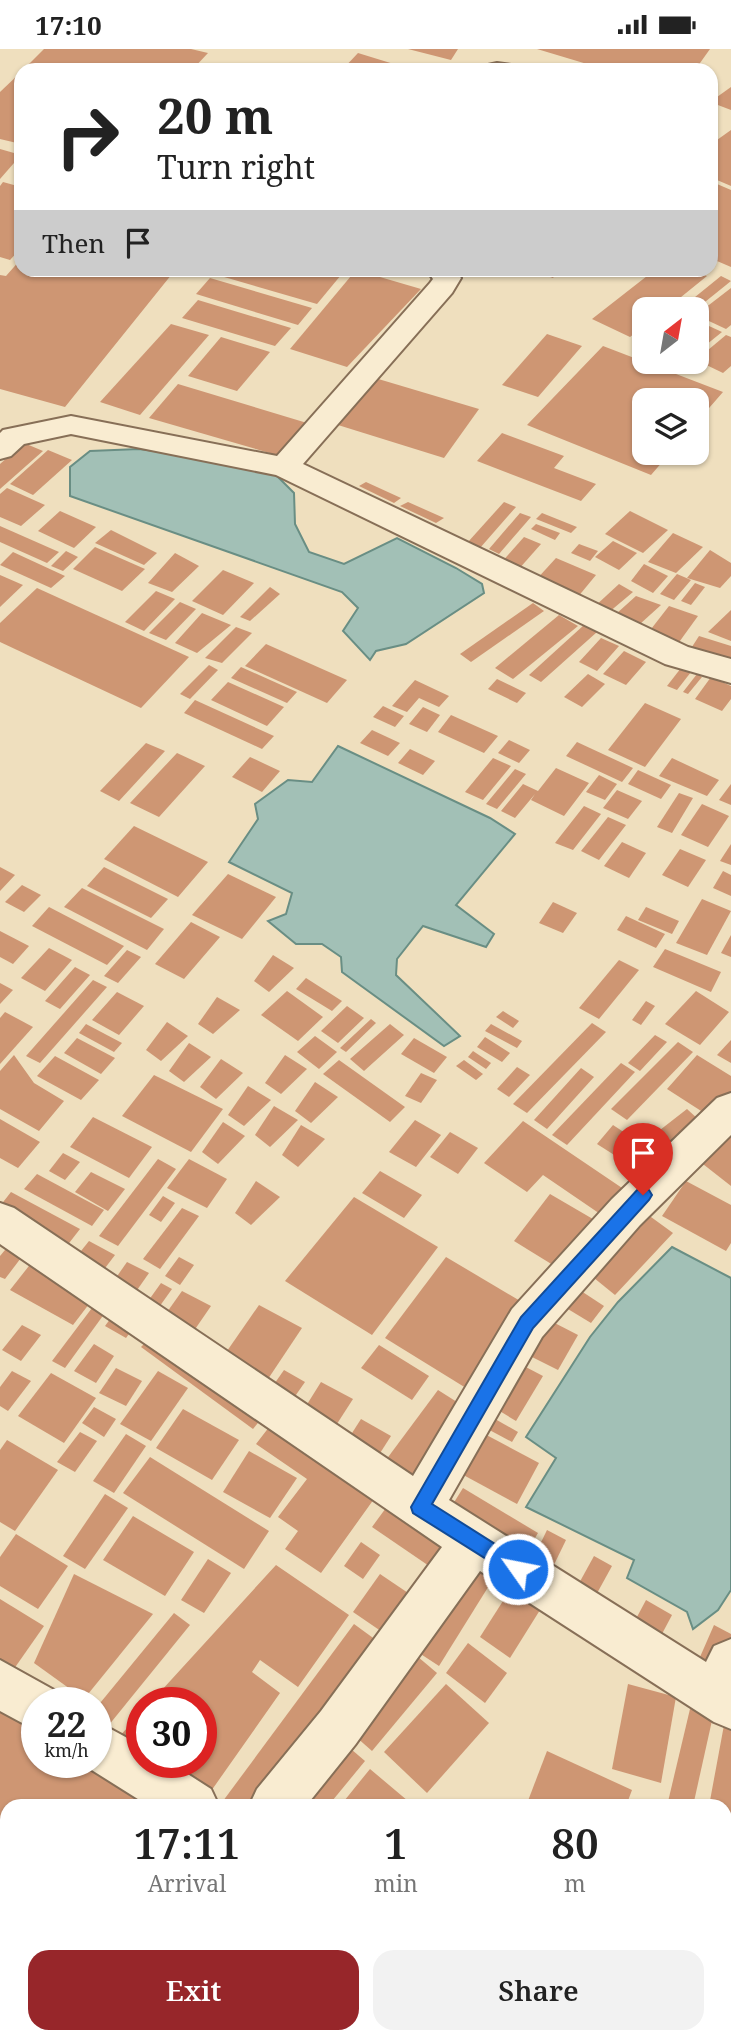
<!DOCTYPE html>
<html lang="en">
<head>
<meta charset="utf-8">
<style>
  :root { --surface:#fff; --page:#f2f2f2; --text:#222; --muted:#767676; --accent:#97262a }
  body { margin:0; font-family:"Noto Serif",serif; background:var(--page); color:var(--text); height:100vh; display:flex; flex-direction:column; font-size:26px; white-space:nowrap }
  * { box-sizing:border-box; margin:0 }
  p { font-size:23px; color:var(--muted) }
  .icon { flex:none; width:38px; height:38px; fill:none; stroke:currentColor; stroke-width:2; stroke-linecap:round; stroke-linejoin:round }
  .map { position:relative; flex:1; overflow:hidden }
  .drawer { position:absolute; left:0px; top:1750px; width:732px; height:245px; display:flex; flex-direction:column; background:var(--surface); border-radius:21px 21px 0 0; box-shadow:0 2px 5px #0004 }
  .drawer>* { flex:none }
  .top-card { position:absolute; left:14px; top:14px; width:704px; height:214px; border-radius:21px; box-shadow:0 2px 5px #0004; background:#fff; color:var(--text); overflow:hidden }
  .needle { width:46px; rotate:31deg }
  .tools { position:absolute; left:632px; top:248px; display:grid; gap:14px }
  .tools a { display:grid; place-items:center; width:77px; height:77px; border-radius:14px; background:var(--surface); box-shadow:0 2px 5px #0004; font-size:35px }
  .speed { position:absolute; left:21px; top:1638px; display:flex; gap:14px; font-size:35px; font-weight:700; text-align:center }
  .speed>* { display:grid; place-content:center; width:91px; height:91px; border-radius:50%; background:var(--surface); box-shadow:0 2px 5px #0004; line-height:1 }
  .speed small { font-size:18px; font-weight:400 }
  .speed .limit { border:10px solid #d22; background:#fff; color:#111 }
  .pin { position:absolute; display:grid; place-items:center; width:60px; height:60px; color:#fff; margin:-72px -30px; border-radius:50% 50% 50% 0; rotate:-45deg; box-shadow:0 0 7px #0007 }
  .pin .icon { rotate:45deg }
  .me { position:absolute; width:77px; margin:-38px; rotate:303deg; stroke-linejoin:round; filter:drop-shadow(0 0 5px #0008) }
  .turn { display:flex; align-items:center; gap:24px; height:147px; padding:0 28px; font-size:32px }
  .turn .icon { width:91px; height:91px; stroke-width:2.5 }
  .turn b { display:block; font-size:49px; line-height:60px }
  .then { display:flex; align-items:center; height:66px; padding:0 28px; background:#0003; gap:14px; font-size:26px }
  .eta { display:flex; justify-content:space-evenly; align-items:center; height:119px; text-align:center }
  .eta b { font-size:42px; font-weight:600; line-height:49px }
  .action { display:flex; gap:14px; margin-top:auto; padding:14px 28px }
  .action a { flex:1; height:80px; border-radius:21px; background:var(--accent); color:#fff; font-size:28px; font-weight:600; line-height:80px; text-align:center }
  .action a+a { background:var(--page); color:var(--text) }
  .status { display:flex; justify-content:space-between; align-items:center; height:49px; padding:0 35px; background:var(--surface); direction:ltr }
  .status svg { height:19px; fill:currentColor }
  .map>svg:first-child { display:block }
  .water { fill:#a2c0b6; stroke:#698e84; stroke-width:2 }
  .building { fill:#ce9673 }
  .lines { fill:none; stroke-linecap:round; stroke-linejoin:round }
  .minor-casing { stroke:#876f57; stroke-width:4 }
  .minor { fill:#f9ecd1; fill-rule:evenodd }
  .route { fill:#1a73e8; stroke:#114b97; stroke-width:2 }
</style>
</head>
<body>
<div class="status"><b>17:10</b><svg viewBox="0 0 49 12"><path d="M0 12V9h3v3zM5 12V6h3v6zM10 12V3h3v9zM15 12V0h3v12zM26 1h20v11H26zM47 4h2v5h-2z"/></svg></div>
<div class="map">
<svg width="731" height="1995" viewBox="0 0 731 1995">
  <rect width="100%" height="100%" fill="#efdfbe"/>
  <!-- water -->
  <g class="water">
    <polygon points="139,400 195,407 276,426 294,444 295,475 309,503 344,515 397,489 456,519 482,535 484,544 406,595 376,602 370,611 343,582 358,559 342,543 70,447 70,418 90,402"/>
    <polygon points="338,697 490,769 515,785 456,856 494,885 486,898 423,877 397,910 396,926 460,987 444,997 342,923 341,908 322,895 296,895 268,872 286,865 292,844 229,813 258,770 255,755 288,731 312,733"/>
    <polygon points="672,1198 731,1229 731,1541 718,1561 693,1580 687,1563 627,1529 634,1511 526,1458 556,1409 526,1388 590,1288 618,1253"/>
  </g>
  <!-- building -->
  <g class="building">
    <polygon points="44,0 191,0 208,4 192,21 23,21"/>
    <polygon points="408,0 458,0 451,11"/>
    <polygon points="537,0 710,0 695,21 607,21"/>
    <polygon points="358,4 410,20 410,21 342,21"/>
    <polygon points="21,23 21,95 0,90 0,43"/>
    <polygon points="731,38 731,61 710,53"/>
    <polygon points="731,81 731,137 710,128 710,96"/>
    <polygon points="0,100 21,106 0,130"/>
    <polygon points="710,132 731,141 731,218 710,209"/>
    <polygon points="3,133 21,138 21,199 10,211 0,208 0,137"/>
    <polygon points="21,210 21,220 176,220 65,358 0,340 0,226 6,227"/>
    <polygon points="209,220 346,220 317,255 207,223"/>
    <polygon points="528,220 559,220 553,229"/>
    <polygon points="656,220 692,220 707,227 665,261 644,261 644,277 630,288 592,270"/>
    <polygon points="356,221 421,240 347,318 290,300"/>
    <polygon points="721,227 731,232 695,261 679,261"/>
    <polygon points="210,229 312,259 298,276 196,245"/>
    <polygon points="731,239 731,276 726,280 696,266"/>
    <polygon points="198,251 291,279 275,297 182,269"/>
    <polygon points="696,271 722,283 696,304"/>
    <polygon points="171,275 209,286 140,366 100,353"/>
    <polygon points="547,285 582,297 538,348 502,336"/>
    <polygon points="726,286 731,288 731,317 723,324 696,311"/>
    <polygon points="221,288 270,303 237,342 188,327"/>
    <polygon points="603,297 723,343 696,374 696,352 644,352 644,404 670,404 651,426 527,376"/>
    <polygon points="375,329 479,360 444,409 338,376"/>
    <polygon points="178,335 307,374 280,407 149,369"/>
    <polygon points="502,384 564,407 554,419 596,435 581,452 477,412"/>
    <polygon points="24,394 43,402 0,440 0,415"/>
    <polygon points="48,401 72,411 33,446 10,435"/>
    <polygon points="366,433 401,449 394,454 359,437"/>
    <polygon points="7,439 45,456 21,477 0,468 0,445"/>
    <polygon points="408,453 444,469 436,474 400,457"/>
    <polygon points="504,453 516,458 480,499 468,493"/>
    <polygon points="60,462 96,478 74,499 38,482"/>
    <polygon points="630,462 668,481 643,504 605,485"/>
    <polygon points="520,464 531,468 499,505 489,500"/>
    <polygon points="542,464 577,478 571,484 536,470"/>
    <polygon points="536,475 560,484 555,491 531,480"/>
    <polygon points="0,477 59,503 47,514 0,493"/>
    <polygon points="111,481 157,504 144,516 95,494"/>
    <polygon points="673,484 703,498 676,524 648,513"/>
    <polygon points="524,488 541,495 518,521 501,514"/>
    <polygon points="613,492 637,504 619,521 595,508"/>
    <polygon points="579,495 598,502 590,512 571,504"/>
    <polygon points="95,498 145,520 122,542 73,520"/>
    <polygon points="710,501 731,514 731,527 720,539 687,529"/>
    <polygon points="66,502 78,508 63,522 51,517"/>
    <polygon points="13,503 65,527 51,539 0,516"/>
    <polygon points="175,504 199,517 172,543 148,534"/>
    <polygon points="556,509 596,526 577,549 535,532"/>
    <polygon points="644,515 668,527 653,544 631,532"/>
    <polygon points="223,521 254,534 223,566 192,552"/>
    <polygon points="677,525 691,531 674,551 660,545"/>
    <polygon points="0,526 23,536 0,558"/>
    <polygon points="695,534 705,538 691,556 681,552"/>
    <polygon points="619,535 633,543 608,564 593,559"/>
    <polygon points="270,538 280,545 250,572 240,568"/>
    <polygon points="37,539 189,608 141,659 0,593 0,574"/>
    <polygon points="156,542 175,550 144,582 125,573"/>
    <polygon points="636,547 661,556 640,575 616,565"/>
    <polygon points="180,553 196,560 166,591 149,584"/>
    <polygon points="533,554 544,562 471,613 460,605"/>
    <polygon points="669,557 698,567 677,596 648,584"/>
    <polygon points="731,561 731,592 708,583"/>
    <polygon points="202,564 231,576 197,604 175,594"/>
    <polygon points="559,566 578,577 513,630 495,619"/>
    <polygon points="584,576 597,583 541,633 529,626"/>
    <polygon points="236,578 252,584 222,614 205,609"/>
    <polygon points="699,587 731,597 731,614 690,601"/>
    <polygon points="601,589 619,597 597,622 579,613"/>
    <polygon points="266,595 347,631 327,654 245,617"/>
    <polygon points="624,602 646,613 626,636 603,625"/>
    <polygon points="209,616 218,621 190,650 180,645"/>
    <polygon points="241,618 297,643 287,654 231,629"/>
    <polygon points="681,619 691,623 677,641 667,637"/>
    <polygon points="588,625 605,635 582,658 564,648"/>
    <polygon points="697,625 702,628 688,645 683,643"/>
    <polygon points="711,628 731,637 731,650 722,662 695,650"/>
    <polygon points="497,630 526,644 517,654 488,640"/>
    <polygon points="415,631 449,647 439,658 419,649 407,663 392,657"/>
    <polygon points="228,633 284,658 267,677 211,651"/>
    <polygon points="195,651 274,687 262,700 184,664"/>
    <polygon points="645,654 681,670 645,718 608,701"/>
    <polygon points="383,657 404,667 395,678 373,668"/>
    <polygon points="423,658 440,666 427,683 409,675"/>
    <polygon points="451,666 498,687 484,704 438,683"/>
    <polygon points="372,681 400,694 388,707 360,694"/>
    <polygon points="509,691 530,701 519,714 498,704"/>
    <polygon points="577,693 633,719 622,733 566,707"/>
    <polygon points="146,694 165,702 119,752 100,742"/>
    <polygon points="410,700 435,712 423,726 398,714"/>
    <polygon points="177,704 205,717 159,768 130,754"/>
    <polygon points="250,708 280,722 262,743 232,728"/>
    <polygon points="493,709 511,717 483,751 465,743"/>
    <polygon points="672,709 719,731 707,747 659,727"/>
    <polygon points="556,719 589,734 564,767 531,751 535,745 515,769 501,762 523,735 538,742"/>
    <polygon points="515,720 526,725 497,760 486,755"/>
    <polygon points="638,721 671,736 661,750 628,735"/>
    <polygon points="599,726 617,735 605,751 586,743"/>
    <polygon points="731,735 731,756 719,751"/>
    <polygon points="617,741 642,752 628,770 603,759"/>
    <polygon points="679,744 693,749 672,784 657,778"/>
    <polygon points="702,755 729,767 708,798 681,786"/>
    <polygon points="584,757 601,765 573,801 555,794"/>
    <polygon points="608,768 626,776 599,811 581,802"/>
    <polygon points="134,777 208,813 178,848 104,810"/>
    <polygon points="622,793 646,804 629,829 604,817"/>
    <polygon points="731,795 731,816 720,812"/>
    <polygon points="680,800 706,811 688,838 662,826"/>
    <polygon points="0,818 15,826 0,842"/>
    <polygon points="104,818 168,850 151,869 87,837"/>
    <polygon points="723,822 731,826 731,847 713,839"/>
    <polygon points="228,825 276,848 242,890 192,866"/>
    <polygon points="22,836 41,846 24,863 5,853"/>
    <polygon points="82,839 164,880 147,901 64,858"/>
    <polygon points="702,850 731,862 707,906 676,894"/>
    <polygon points="553,853 577,864 563,884 539,874"/>
    <polygon points="49,858 124,897 107,916 32,877"/>
    <polygon points="646,858 679,872 672,885 638,871"/>
    <polygon points="626,867 665,885 656,899 617,881"/>
    <polygon points="191,873 220,888 184,930 155,915"/>
    <polygon points="0,882 29,897 13,915 0,908"/>
    <polygon points="731,886 731,908 721,904"/>
    <polygon points="49,899 72,911 45,942 21,929"/>
    <polygon points="665,900 721,923 711,943 653,918"/>
    <polygon points="127,901 141,908 118,934 104,927"/>
    <polygon points="273,906 294,919 269,943 254,932"/>
    <polygon points="619,911 639,921 599,970 579,959"/>
    <polygon points="75,918 90,926 60,960 45,952"/>
    <polygon points="306,929 342,952 332,962 296,940"/>
    <polygon points="93,931 107,938 40,1014 26,1007"/>
    <polygon points="0,934 13,941 0,955"/>
    <polygon points="287,942 323,968 298,992 261,966"/>
    <polygon points="696,942 729,963 700,996 665,975"/>
    <polygon points="117,943 144,957 119,986 92,971"/>
    <polygon points="217,948 240,961 213,985 198,975"/>
    <polygon points="646,952 655,957 641,976 632,971"/>
    <polygon points="347,957 364,969 338,994 321,982"/>
    <polygon points="503,962 519,972 513,979 496,968"/>
    <polygon points="5,963 33,978 0,1015 0,969"/>
    <polygon points="371,970 376,974 346,1003 340,999"/>
    <polygon points="167,973 188,987 161,1012 146,1001"/>
    <polygon points="592,974 606,983 527,1064 513,1055"/>
    <polygon points="86,975 122,994 114,1003 79,984"/>
    <polygon points="390,975 404,986 364,1022 350,1010"/>
    <polygon points="491,975 522,992 517,999 485,982"/>
    <polygon points="655,986 667,993 640,1022 628,1014"/>
    <polygon points="315,987 337,1003 319,1020 297,1003"/>
    <polygon points="485,988 510,1004 502,1013 477,998"/>
    <polygon points="77,989 115,1009 101,1025 64,1004"/>
    <polygon points="414,989 447,1008 434,1024 401,1005"/>
    <polygon points="731,991 731,1014 717,1006"/>
    <polygon points="678,993 693,1003 627,1071 611,1060"/>
    <polygon points="189,994 211,1008 184,1033 169,1022"/>
    <polygon points="473,1002 491,1014 486,1020 468,1008"/>
    <polygon points="14,1006 34,1034 64,1052 39,1082 0,1060 0,1022"/>
    <polygon points="285,1006 307,1020 281,1045 265,1034"/>
    <polygon points="697,1006 731,1027 731,1047 712,1069 667,1040"/>
    <polygon points="55,1007 99,1031 81,1051 37,1027"/>
    <polygon points="221,1010 243,1024 216,1050 200,1038"/>
    <polygon points="339,1011 405,1058 390,1073 323,1025"/>
    <polygon points="464,1011 483,1025 476,1031 456,1017"/>
    <polygon points="621,1014 635,1023 567,1096 552,1086"/>
    <polygon points="517,1018 530,1026 509,1048 497,1040"/>
    <polygon points="581,1019 594,1028 547,1080 534,1071"/>
    <polygon points="421,1024 437,1031 421,1054 405,1047"/>
    <polygon points="154,1026 223,1060 191,1103 122,1067"/>
    <polygon points="315,1033 338,1048 311,1074 295,1062"/>
    <polygon points="248,1037 271,1051 244,1077 228,1066"/>
    <polygon points="274,1057 298,1071 270,1098 255,1086"/>
    <polygon points="687,1060 699,1071 663,1099 651,1088"/>
    <polygon points="93,1068 152,1098 129,1129 70,1098"/>
    <polygon points="0,1070 40,1093 18,1119 0,1109"/>
    <polygon points="415,1071 441,1086 416,1118 389,1103"/>
    <polygon points="523,1072 628,1143 606,1169 543,1126 527,1143 484,1114"/>
    <polygon points="223,1073 245,1087 218,1115 202,1103"/>
    <polygon points="301,1076 325,1090 298,1118 282,1106"/>
    <polygon points="613,1076 657,1105 641,1123 597,1095"/>
    <polygon points="731,1079 731,1137 694,1108"/>
    <polygon points="450,1083 478,1099 458,1125 430,1108"/>
    <polygon points="63,1104 80,1113 65,1131 49,1122"/>
    <polygon points="158,1110 176,1120 118,1197 99,1187"/>
    <polygon points="189,1110 227,1130 207,1159 167,1139"/>
    <polygon points="380,1122 422,1146 404,1169 362,1144"/>
    <polygon points="91,1123 125,1140 108,1162 75,1143"/>
    <polygon points="37,1125 104,1161 92,1177 24,1140"/>
    <polygon points="256,1132 280,1148 251,1176 235,1164"/>
    <polygon points="686,1132 731,1156 731,1194 726,1202 662,1167"/>
    <polygon points="11,1143 80,1180 66,1198 0,1162 0,1157"/>
    <polygon points="550,1145 598,1173 561,1221 514,1192"/>
    <polygon points="163,1147 175,1154 161,1173 149,1166"/>
    <polygon points="354,1148 438,1198 372,1286 285,1232"/>
    <polygon points="182,1159 199,1167 160,1220 143,1210"/>
    <polygon points="640,1160 673,1184 615,1246 583,1220"/>
    <polygon points="15,1189 30,1197 5,1230 0,1228 0,1207"/>
    <polygon points="89,1192 115,1206 99,1227 73,1212"/>
    <polygon points="36,1208 99,1242 73,1276 10,1241"/>
    <polygon points="179,1208 194,1216 180,1236 165,1227"/>
    <polygon points="446,1208 527,1256 466,1339 385,1289"/>
    <polygon points="127,1213 149,1224 135,1244 113,1233"/>
    <polygon points="161,1234 172,1240 157,1261 146,1255"/>
    <polygon points="572,1236 604,1257 591,1274 558,1254"/>
    <polygon points="182,1242 211,1257 189,1289 160,1273"/>
    <polygon points="98,1251 110,1257 65,1319 52,1312"/>
    <polygon points="259,1256 302,1279 262,1339 218,1315"/>
    <polygon points="116,1262 137,1274 126,1289 105,1277"/>
    <polygon points="545,1269 578,1286 558,1321 524,1304"/>
    <polygon points="22,1276 41,1286 21,1312 2,1301"/>
    <polygon points="155,1284 266,1364 253,1380 141,1298"/>
    <polygon points="94,1295 114,1307 96,1334 74,1322"/>
    <polygon points="379,1296 429,1327 412,1351 361,1319"/>
    <polygon points="520,1315 543,1327 516,1372 493,1358"/>
    <polygon points="116,1319 142,1332 126,1357 99,1344"/>
    <polygon points="284,1321 305,1333 291,1353 270,1341"/>
    <polygon points="12,1322 31,1332 8,1362 0,1357 0,1338"/>
    <polygon points="158,1322 188,1339 151,1392 120,1375"/>
    <polygon points="51,1324 96,1349 64,1394 18,1367"/>
    <polygon points="321,1333 353,1350 333,1381 301,1365"/>
    <polygon points="438,1341 468,1360 411,1439 380,1419"/>
    <polygon points="94,1358 116,1370 104,1388 82,1374"/>
    <polygon points="183,1360 239,1391 212,1431 156,1399"/>
    <polygon points="488,1366 518,1383 512,1393 482,1377"/>
    <polygon points="361,1370 391,1387 375,1412 345,1395"/>
    <polygon points="273,1373 379,1443 321,1524 285,1500 298,1482 278,1468 307,1430 256,1395"/>
    <polygon points="479,1382 539,1414 517,1455 456,1422"/>
    <polygon points="80,1383 97,1392 75,1423 57,1413"/>
    <polygon points="126,1385 146,1397 114,1444 93,1432"/>
    <polygon points="7,1391 58,1421 15,1482 0,1473 0,1401"/>
    <polygon points="249,1402 297,1429 270,1469 223,1443"/>
    <polygon points="150,1408 269,1482 244,1520 123,1444"/>
    <polygon points="463,1439 538,1484 523,1509 448,1463"/>
    <polygon points="105,1445 128,1459 85,1520 63,1507"/>
    <polygon points="391,1452 451,1491 432,1519 372,1478"/>
    <polygon points="133,1467 194,1503 165,1547 103,1511"/>
    <polygon points="547,1481 566,1491 548,1528 529,1518"/>
    <polygon points="16,1485 68,1517 38,1560 0,1537 0,1508"/>
    <polygon points="361,1493 380,1506 363,1530 344,1517"/>
    <polygon points="594,1507 612,1517 590,1557 572,1547"/>
    <polygon points="208,1510 231,1524 204,1564 181,1551"/>
    <polygon points="470,1512 495,1527 439,1617 413,1600"/>
    <polygon points="276,1516 349,1566 298,1638 260,1611 252,1623 280,1644 209,1745 154,1713 201,1713 201,1654 150,1654"/>
    <polygon points="74,1525 153,1565 84,1650 34,1614"/>
    <polygon points="380,1525 417,1550 391,1589 353,1563"/>
    <polygon points="510,1541 540,1561 510,1609 480,1588"/>
    <polygon points="0,1550 44,1577 9,1627 0,1621"/>
    <polygon points="646,1551 672,1566 655,1598 629,1583"/>
    <polygon points="174,1564 190,1576 104,1682 96,1676 96,1659"/>
    <polygon points="354,1575 380,1594 262,1757 229,1757 223,1752"/>
    <polygon points="714,1576 731,1585 731,1605 723,1622 700,1608"/>
    <polygon points="468,1594 507,1624 485,1654 446,1624"/>
    <polygon points="411,1602 437,1624 372,1702 346,1679"/>
    <polygon points="446,1635 489,1674 427,1744 384,1703"/>
    <polygon points="628,1635 676,1648 661,1734 612,1720"/>
    <polygon points="0,1644 37,1669 37,1713 96,1713 168,1757 7,1757 7,1777 0,1773"/>
    <polygon points="690,1660 713,1667 693,1757 667,1757"/>
    <polygon points="142,1663 142,1706 116,1691"/>
    <polygon points="724,1676 731,1678 731,1772 726,1799 724,1757 709,1757"/>
    <polygon points="338,1689 365,1712 328,1757 280,1757"/>
    <polygon points="547,1702 632,1741 626,1757 526,1757"/>
    <polygon points="370,1720 408,1752 404,1757 340,1757"/>
    <polygon points="2,1844 7,1847 7,1909 0,1905"/>
    <polygon points="724,1883 731,1885 731,1906 726,1931"/>
    <polygon points="49,1988 99,1988 109,1995 44,1995"/>
    <polygon points="319,1988 363,1988 373,1995 329,1995"/>
    <polygon points="393,1988 464,1988 478,1995 406,1995"/>
    <polygon points="551,1988 585,1988 583,1995 548,1995"/>
    <polygon points="650,1988 672,1988 670,1995 659,1995 650,1991"/>
  </g>
  <g class="lines">
    <!-- minor casing -->
    <g class="minor-casing">
      <g id="minor">
        <polygon points="497,14 511,16 514,21 485,21 488,16"/>
        <polygon points="426,220 454,220 461,229 452,244 303,415 688,598 731,610 731,634 665,615 276,426 71,385 24,395 11,407 0,410 0,384 3,381 71,367 277,407 430,234 433,230"/>
        <polygon points="731,1044 731,1086 640,1176 542,1288 449,1451 706,1613 714,1597 731,1590 731,1680 714,1673 480,1522 355,1696 306,1757 249,1757 257,1740 321,1662 442,1498 0,1195 0,1154 14,1159 413,1427 512,1260 612,1150 717,1049"/>
        <polygon points="0,1611 54,1641 59,1654 37,1654 37,1682 0,1662"/>
        <polygon points="96,1672 142,1697 142,1713 169,1713 211,1740 219,1757 149,1757 79,1713 96,1713"/>
        <polygon points="0,1907 7,1910 7,1962 0,1959"/>
        <polygon points="7,1962 7,1988 34,1988 31,1995 0,1995 0,1965"/>
      </g>
    </g>
    <!-- minor -->
    <use href="#minor" class="minor"/>
  </g>
  <!-- route -->
  <polygon class="route" points="643,1139 649,1141 652,1146 649,1151 533,1279 432,1455 525,1514 527,1520 525,1527 518,1530 413,1464 411,1458 521,1268 637,1141"/>
</svg>
<div class="tools">
<a><svg class="needle" viewBox="-14 -14 28 28"><path d="M0-13l5 13h-10z" fill="#e53935"/><path d="M0 13l5-13h-10z" fill="#767676"/></svg></a>
<a><svg class="icon" aria-label="layers" viewBox="0 0 24 24"><path d="M12 4l9 5-9 5-9-5zM3 14l9 5 9-5"/></svg></a>
</div>
<div class="speed"><div>22<small>km/h</small></div><div class="limit">30</div></div>
<div class="pin" style="left:643px;top:1146px;background:#d93025"><svg class="icon" aria-label="arrive" viewBox="0 0 24 24"><path d="M6 21V4h12l-3 4 3 4H6"/></svg></div>
<svg class="me" style="left:518px;top:1520px" viewBox="-20 -20 40 40"><circle r="17" fill="#1a73e8" stroke="#fff" stroke-width="3"/><path d="M0-11L8 9 0 5-8 9z" fill="#fff"/></svg>
<div class="top-card">
<div class="turn"><svg class="icon" aria-label="right" viewBox="0 0 24 24"><path d="M7 20v-9h11M14 6l5 5-5 5"/></svg><div><b>20 m</b>Turn right</div></div>
<div class="then">Then<svg class="icon" aria-label="arrive" viewBox="0 0 24 24"><path d="M6 21V4h12l-3 4 3 4H6"/></svg></div>
</div>
<section class="drawer">
<div class="eta">
<div><b>17:11</b><p>Arrival</p></div>
<div><b>1</b><p>min</p></div>
<div><b>80</b><p>m</p></div>
</div>
<div class="action"><a>Exit</a><a>Share</a></div>
</section>
</div>
</body>
</html>
